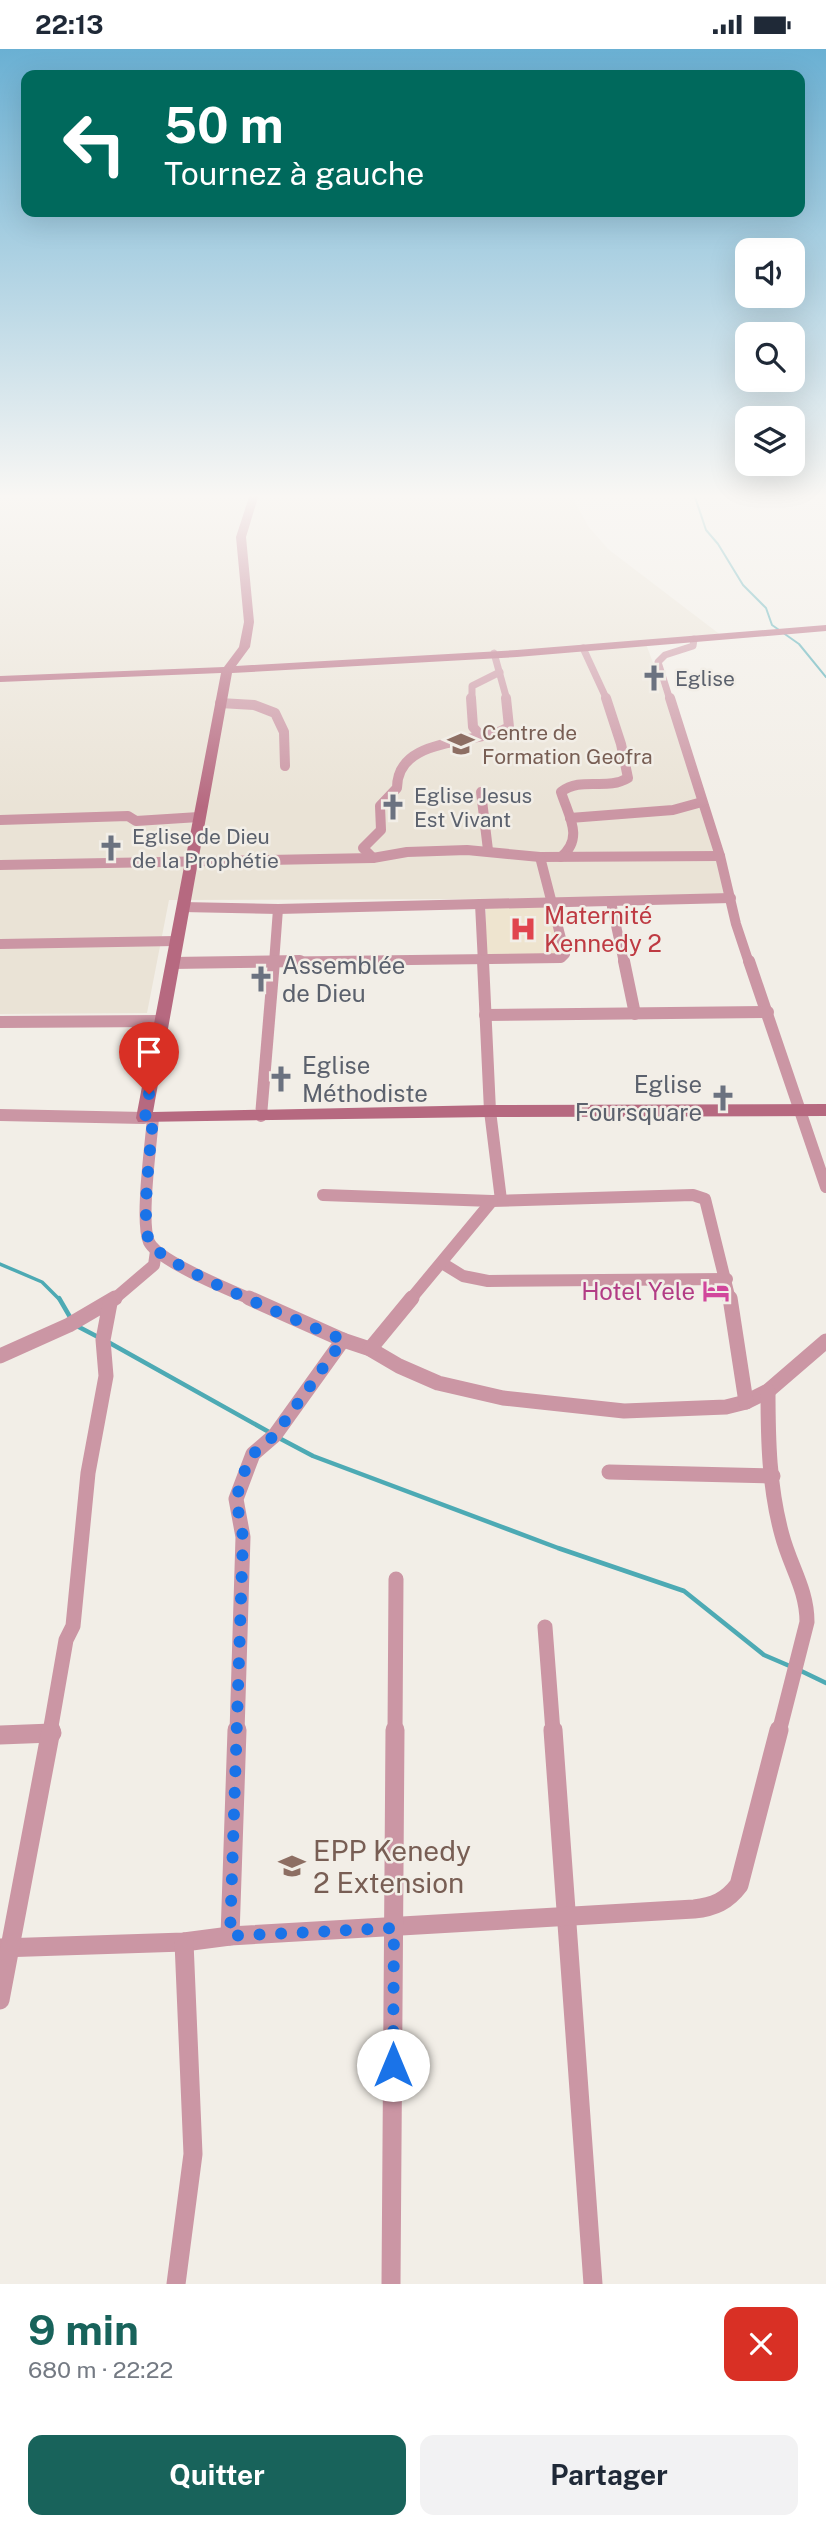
<!DOCTYPE html>
<html lang="fr">
<head>
<meta charset="utf-8">
<style>
  :root { --surface:#fff; --page:#f2f2f3; --text:#1f2937; --muted:#747a83; --accent:#18635b }
  body { margin:0; font-family:"Public Sans",sans-serif; background:var(--page); color:var(--text); height:100vh; display:flex; flex-direction:column; font-size:26px; white-space:nowrap }
  * { box-sizing:border-box; margin:0 }
  p { font-size:23px; color:var(--muted) }
  .icon { flex:none; width:38px; height:38px; fill:none; stroke:currentColor; stroke-width:2; stroke-linecap:round; stroke-linejoin:round }
  .map { position:relative; height:2235px; overflow:hidden }
  .panel { display:flex; flex-direction:column; background:var(--surface); flex:1 }
  .panel>* { flex:none }
  .guide { position:absolute; left:21px; top:21px; width:784px; height:147px; border-radius:14px; box-shadow:0 7px 28px #0002; background:#00695c; color:#fff; overflow:hidden }
  .buttons { position:absolute; left:735px; top:189px; display:grid; gap:14px }
  .buttons a { display:grid; place-items:center; width:70px; height:70px; border-radius:14px; background:var(--surface); box-shadow:0 7px 28px #0002; font-size:35px }
  .pin { position:absolute; display:grid; place-items:center; width:60px; height:60px; color:#fff; margin:-72px -30px; border-radius:50% 50% 50% 0; rotate:-45deg; box-shadow:0 0 7px #0007 }
  .pin .icon { rotate:45deg }
  .me { position:absolute; width:77px; margin:-38px; rotate:0deg; stroke-linejoin:round; filter:drop-shadow(0 0 5px #0008) }
  .turn { display:flex; align-items:center; gap:24px; height:147px; padding:0 28px; font-size:32px }
  .turn .icon { width:91px; height:91px; stroke-width:2.5 }
  .turn b { display:block; font-size:49px; line-height:60px }
  .round { display:grid; place-items:center; flex:none; width:74px; height:74px; border-radius:14px; background:var(--page) }
  .summary { display:flex; align-items:center; justify-content:space-between; height:119px; padding:0 28px }
  h1 { font-size:42px; font-weight:700; line-height:52px; color:var(--accent) }
  .action { display:flex; gap:14px; margin-top:auto; padding:14px 28px }
  .action a { flex:1; height:80px; border-radius:14px; background:var(--accent); color:#fff; font-size:28px; font-weight:700; line-height:80px; text-align:center }
  .action a+a { background:var(--page); color:var(--text) }
  .status { display:flex; justify-content:space-between; align-items:center; height:49px; padding:0 35px; background:var(--surface); direction:ltr }
  .status svg { height:19px; fill:currentColor }
  .map>svg:first-child { display:block }
  .built { fill:#eae3d6 }
  .medical { fill:#eee4cf }
  .lines { fill:none; stroke-linecap:round; stroke-linejoin:round }
  .stream-far2 { stroke:#4daab4; stroke-width:2 }
  .stream-far1 { stroke:#4daab4; stroke-width:3.5 }
  .stream { stroke:#4daab4; stroke-width:4.5 }
  .street-far4 { stroke:#cb96a4; stroke-width:7 }
  .street-far3 { stroke:#cb96a4; stroke-width:10 }
  .street-far2 { stroke:#cb96a4; stroke-width:12 }
  .street-far1 { stroke:#cb96a4; stroke-width:15 }
  .street { stroke:#cb96a4; stroke-width:19 }
  .secondary { fill:#b66980; fill-rule:evenodd }
  .route { stroke:#1a73e8; stroke-width:12; stroke-dasharray:0 21.6 }
  .labels { text-anchor:middle; dominant-baseline:central; stroke-width:5; stroke-linejoin:round; paint-order:stroke }
  .far-worship-label { font-size:21px; fill:#5b616d; stroke:#f2eee7; text-anchor:start }
  .far-education-label { font-size:21px; fill:#785e54; stroke:#f2eee7; text-anchor:start }
  .health-label { font-size:24px; fill:#be3a42; stroke:#f2eee7; text-anchor:start }
  .worship-label { font-size:24px; fill:#5b616d; stroke:#f2eee7; text-anchor:start }
  .hotel-label { font-size:24px; fill:#b23c85; stroke:#f2eee7; text-anchor:end }
  .near-education-label { font-size:28px; fill:#785e54; stroke:#f2eee7; text-anchor:start }
</style>
</head>
<body>
<div class="status"><b>22:13</b><svg viewBox="0 0 49 12"><path d="M0 12V9h3v3zM5 12V6h3v6zM10 12V3h3v9zM15 12V0h3v12zM26 1h20v11H26zM47 4h2v5h-2z"/></svg></div>
<div class="map">
<svg width="826" height="2235" viewBox="0 0 826 2235">
  <rect width="100%" height="100%" fill="#f2eee7"/>
  <!-- built -->
  <polygon class="built" points="0,445 571,445 588,477 608,500 722,587 646,595 686,702 731,849 169,851 147,964 0,965"/>
  <!-- medical -->
  <polygon class="medical" points="553,855 564,908 486,907 486,856"/>
  <g class="lines">
    <!-- stream-far2 -->
    <polyline class="stream-far2" points="694,445 706,481 718,495 743,536 766,559 772,576 799,595 826,628"/>
    <!-- stream-far1 -->
    <polyline class="stream-far1" points="0,1215 42,1233 60,1251"/>
    <!-- stream -->
    <g class="stream">
      <polyline points="59,1249 70,1268"/>
      <polyline points="77,1277 98,1288"/>
      <polyline points="108,1293 269,1383"/>
      <polyline points="279,1389 313,1407 558,1499 684,1542 764,1606 792,1618"/>
      <polyline points="799,1621 826,1634"/>
    </g>
    <!-- street-far4 -->
    <g class="street-far4">
      <polyline points="583,599 607,651"/>
      <polyline points="494,604 507,651"/>
      <polyline points="472,651 472,637 500,623"/>
      <polyline points="670,651 658,613 665,606 693,597 694,590"/>
    </g>
    <!-- street-far3 -->
    <g class="street-far3">
      <polyline points="471,649 473,678 481,687"/>
      <polyline points="670,649 720,807 736,875 749,914"/>
      <polyline points="220,654 254,656 275,664 284,683 285,717"/>
      <polyline points="481,743 488,801"/>
      <polyline points="570,769 673,761 702,753"/>
      <polyline points="0,771 128,767 136,772 199,768"/>
      <path d="M561,808C584,789 569,768 561,743C581,727 607,742 628,729L621,695L606,649"/>
      <path d="M373,809L363,799L381,781L380,757L397,739C397,686 477,697 509,678L506,649"/>
      <polyline points="0,816 373,809 407,803 467,801 540,808 720,807"/>
      <polyline points="611,853 624,914"/>
      <polyline points="480,855 483,914"/>
      <polyline points="182,858 278,860 731,849"/>
      <polyline points="0,895 176,892"/>
      <polyline points="172,914 561,909 565,905 540,808"/>
      <polyline points="274,914 278,860"/>
    </g>
    <!-- street-far2 -->
    <g class="street-far2">
      <polyline points="483,912 490,1062 501,1151"/>
      <polyline points="624,912 635,965"/>
      <polyline points="749,912 826,1138"/>
      <polyline points="172,914 300,912"/>
      <polyline points="485,966 768,963"/>
      <polyline points="0,973 162,972"/>
      <polyline points="0,1066 144,1069"/>
      <polyline points="261,1067 274,912"/>
      <path d="M153,1069C151,1095 140,1173 149,1193C158,1212 232,1242 253,1251"/>
      <polyline points="323,1146 492,1152 693,1146 705,1150 730,1251"/>
      <polyline points="442,1214 463,1227 488,1232 727,1230"/>
      <polyline points="113,1251 154,1216 156,1202"/>
      <polyline points="410,1251 492,1152"/>
    </g>
    <!-- street-far1 -->
    <g class="street-far1">
      <polyline points="249,1249 343,1291 370,1300 399,1317 438,1334 503,1349 624,1362 726,1358 746,1353 768,1342 826,1292"/>
      <polyline points="730,1249 746,1353"/>
      <polyline points="370,1300 412,1249"/>
      <polyline points="0,1307 69,1276 115,1249"/>
      <path d="M768,1342C768,1390 769,1439 782,1486C790,1517 807,1540 807,1573L779,1683"/>
      <polyline points="609,1423 773,1427"/>
      <polyline points="545,1578 553,1683"/>
      <polyline points="50,1683 66,1591 73,1577 88,1424 106,1327 103,1291 110,1254"/>
      <polyline points="237,1683 243,1488 236,1450 253,1405 275,1386 343,1291"/>
      <polyline points="395,1683 396,1530"/>
    </g>
    <!-- street -->
    <g class="street">
      <polyline points="553,1681 593,2235"/>
      <polyline points="0,1686 52,1684"/>
      <polyline points="230,1887 237,1681"/>
      <path d="M0,1899L184,1893L230,1887L694,1860C714,1858 727,1852 739,1836L779,1681"/>
      <polyline points="0,1951 51,1681"/>
      <polyline points="176,2235 193,2105 184,1893"/>
      <polyline points="391,2235 395,1681"/>
    </g>
    <!-- secondary -->
    <polygon class="secondary" points="250,445 259,445 246,488 254,573 250,598 236,617 517,601 826,576 826,582 517,608 232,624 153,1063 490,1056 826,1055 826,1067 490,1068 138,1073 136,1069 221,624 0,633 0,627 224,618 239,598 244,573 236,488"/>
  </g>
  <!-- sky -->
  <linearGradient id="sky" x2="0" y2="1"><stop stop-color="#6ab0d3"/><stop offset="0.59" stop-color="#f9f7f4"/><stop offset="1" stop-color="#f9f7f4" stop-opacity="0"/></linearGradient>
  <rect width="826" height="758" fill="url(#sky)"/>
  <g class="lines">
    <!-- route -->
    <path class="route" d="M149,1045L145,1069H153C151,1095 141,1170 149,1192C157,1216 312,1277 343,1291L275,1386L253,1405L245,1421L236,1450L243,1488L230,1887L394,1879L393,2016"/>
  </g>
  <!-- icons -->
  <defs>
    <g id="church-bare" transform="scale(2.1)"><path d="M-1.2-6h2.4v3.5h3.3v2.4h-3.3V6h-2.4V-.1h-3.3v-2.4h3.3Z" fill="#6b7280" stroke="#f2eee7" stroke-width="2.5" paint-order="stroke"/></g>
    <g id="school-bare" transform="scale(2.1)"><path d="M0-5L7-2L0 1L-7-2ZM-4 1L0 2.5L4 1V4Q0 6-4 4Z" fill="#8d6e63" stroke="#f2eee7" stroke-width="2.5" paint-order="stroke"/></g>
    <g id="hospital-bare" transform="scale(2.1)"><path d="M-5-5h3v3.5h4V-5h3V5h-3V1.5h-4V5h-3Z" fill="#e0444e" stroke="#f2eee7" stroke-width="2.5" paint-order="stroke"/></g>
    <g id="hotel-bare" transform="scale(2.1)"><path d="M-6-4.5h1.5V1H6V5H4.5V3h-9V5H-6ZM-4 0a1.8 1.8 0 1 1 3.6 0ZM.5 0V-2.5h3Q6-2.5 6 0Z" fill="#d1479c" stroke="#f2eee7" stroke-width="2.5" paint-order="stroke"/></g>
  </defs>
  <g fill-rule="evenodd">
    <use href="#church-bare" x="654" y="629"/>
    <use href="#school-bare" x="461" y="695"/>
    <use href="#church-bare" x="393" y="758"/>
    <use href="#church-bare" x="111" y="799"/>
    <use href="#hospital-bare" x="523" y="880"/>
    <use href="#church-bare" x="261" y="930"/>
    <use href="#church-bare" x="281" y="1030"/>
    <use href="#church-bare" x="723" y="1049"/>
    <use href="#hotel-bare" x="716" y="1242"/>
    <use href="#school-bare" x="292" y="1817"/>
  </g>
  <g class="labels">
    <!-- far-worship labels -->
    <g class="far-worship-label">
      <text x="675" y="629">Eglise</text>
      <text x="414" y="746">Eglise Jesus<tspan x="414" dy="24">Est Vivant</tspan></text>
      <text x="132" y="787">Eglise de Dieu<tspan x="132" dy="24">de la Prophétie</tspan></text>
    </g>
    <!-- far-education labels -->
    <g class="far-education-label">
      <text x="482" y="683">Centre de<tspan x="482" dy="24">Formation Geofra</tspan></text>
    </g>
    <!-- health labels -->
    <g class="health-label">
      <text x="544" y="866">Maternité<tspan x="544" dy="28">Kennedy 2</tspan></text>
    </g>
    <!-- worship labels -->
    <g class="worship-label">
      <text x="282" y="916">Assemblée<tspan x="282" dy="28">de Dieu</tspan></text>
      <text x="302" y="1016">Eglise<tspan x="302" dy="28">Méthodiste</tspan></text>
      <text x="702" y="1035" text-anchor="end">Eglise<tspan x="702" dy="28">Foursquare</tspan></text>
    </g>
    <!-- hotel labels -->
    <g class="hotel-label">
      <text x="695" y="1242">Hotel Yele</text>
    </g>
    <!-- near-education labels -->
    <g class="near-education-label">
      <text x="313" y="1801">EPP Kenedy<tspan x="313" dy="32">2 Extension</tspan></text>
    </g>
  </g>
</svg>
<div class="buttons">
<a><svg class="icon" aria-label="sound" viewBox="0 0 24 24"><path d="M4 9h4l5-4v14l-5-4H4zM17 9q2 3 0 6"/></svg></a>
<a><svg class="icon" aria-label="search" viewBox="0 0 24 24"><circle cx="10" cy="10" r="6"/><path d="M15 15l6 6"/></svg></a>
<a><svg class="icon" aria-label="layers" viewBox="0 0 24 24"><path d="M12 4l9 5-9 5-9-5zM3 14l9 5 9-5"/></svg></a>
</div>
<div class="pin" style="left:149px;top:1045px;background:#d93025"><svg class="icon" aria-label="arrive" viewBox="0 0 24 24"><path d="M6 21V4h12l-3 4 3 4H6"/></svg></div>
<svg class="me" style="left:393px;top:2016px" viewBox="-20 -20 40 40"><circle r="19" fill="#fff"/><path d="M0-13L10 11 0 6-10 11z" fill="#1a73e8"/></svg>
<div class="guide">
<div class="turn"><svg class="icon" aria-label="left" viewBox="0 0 24 24"><path d="M17 20v-9H6M10 6l-5 5 5 5"/></svg><div><b>50 m</b>Tournez à gauche</div></div>
</div>
</div>
<section class="panel">
<div class="summary"><div><h1>9 min</h1><p>680 m · 22:22</p></div><a class="round" style="background:#d93025;color:#fff"><svg class="icon" aria-label="close" viewBox="0 0 24 24"><path d="M6 6l12 12M18 6L6 18"/></svg></a></div>
<div class="action"><a>Quitter</a><a>Partager</a></div>
</section>
</body>
</html>
